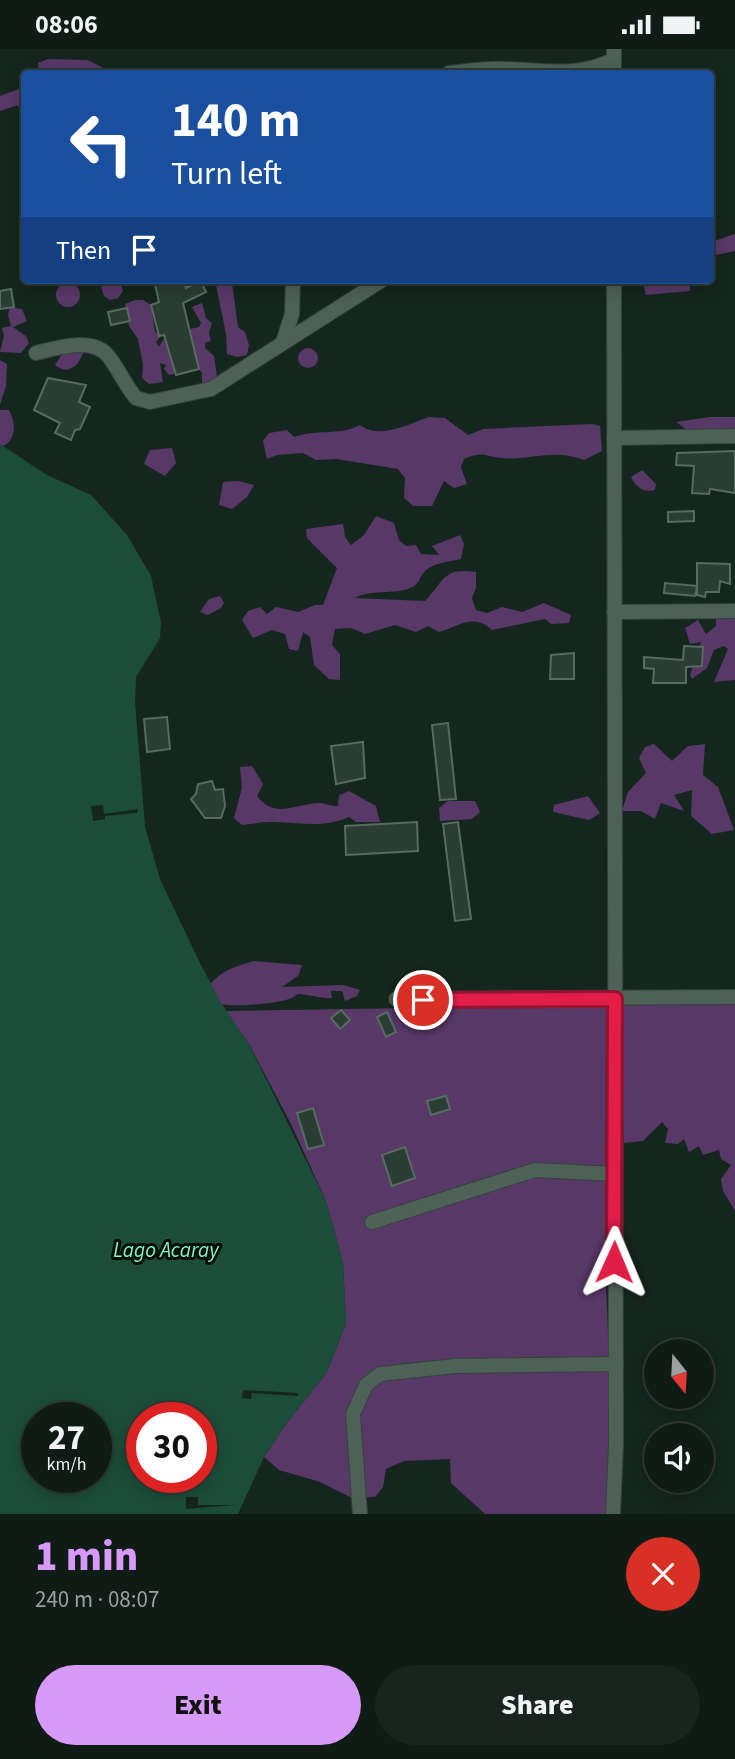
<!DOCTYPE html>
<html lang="en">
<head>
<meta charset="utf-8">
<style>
  :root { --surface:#0f1c16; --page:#18251f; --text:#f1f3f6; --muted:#9ba1a1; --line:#2f3a35; --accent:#d89af8 }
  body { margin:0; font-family:"Source Sans 3",sans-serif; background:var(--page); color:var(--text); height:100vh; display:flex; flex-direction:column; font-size:26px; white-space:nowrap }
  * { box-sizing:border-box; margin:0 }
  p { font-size:23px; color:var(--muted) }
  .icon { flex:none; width:38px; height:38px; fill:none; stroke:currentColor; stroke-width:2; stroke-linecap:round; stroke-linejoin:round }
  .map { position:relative; height:1465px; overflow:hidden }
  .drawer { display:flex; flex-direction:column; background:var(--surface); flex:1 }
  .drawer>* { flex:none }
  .top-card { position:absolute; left:21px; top:21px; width:693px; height:214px; border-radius:7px; box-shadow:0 4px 18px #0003,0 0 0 2px var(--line); background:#1a4fa0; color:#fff; overflow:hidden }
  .needle { width:46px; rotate:162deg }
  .tools { position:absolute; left:644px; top:1290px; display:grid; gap:14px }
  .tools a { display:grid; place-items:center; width:70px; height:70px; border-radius:50%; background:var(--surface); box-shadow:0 4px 18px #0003,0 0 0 2px var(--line); font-size:35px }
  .speed { position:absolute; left:21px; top:1353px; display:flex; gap:14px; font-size:35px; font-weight:700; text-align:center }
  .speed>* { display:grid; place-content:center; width:91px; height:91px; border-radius:50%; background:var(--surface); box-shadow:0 4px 18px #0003,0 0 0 2px var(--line); line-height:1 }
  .speed small { font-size:18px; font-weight:400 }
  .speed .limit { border:10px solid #d22; background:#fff; color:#111 }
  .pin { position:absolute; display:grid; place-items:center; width:60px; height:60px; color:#fff; margin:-30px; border:4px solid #fff; border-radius:50%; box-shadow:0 2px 7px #0007 }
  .me { position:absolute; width:77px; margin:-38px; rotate:1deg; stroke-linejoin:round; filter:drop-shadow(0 0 5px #0008) }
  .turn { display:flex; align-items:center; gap:24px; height:147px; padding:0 35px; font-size:32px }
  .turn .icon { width:91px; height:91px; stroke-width:2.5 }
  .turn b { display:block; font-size:49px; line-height:60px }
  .then { display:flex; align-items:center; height:66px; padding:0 35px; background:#0003; gap:14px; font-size:26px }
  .round { display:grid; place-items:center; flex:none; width:74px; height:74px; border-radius:37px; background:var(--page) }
  .head { display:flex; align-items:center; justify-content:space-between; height:119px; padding:0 35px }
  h1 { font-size:42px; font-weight:800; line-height:52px; color:var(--accent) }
  .button { display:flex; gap:14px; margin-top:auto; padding:14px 35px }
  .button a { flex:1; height:80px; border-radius:42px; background:var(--accent); color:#111; font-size:28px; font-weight:800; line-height:80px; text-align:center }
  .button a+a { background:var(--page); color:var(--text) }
  .status { display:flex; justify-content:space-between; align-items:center; height:49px; padding:0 35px; background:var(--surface); direction:ltr }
  .status svg { height:19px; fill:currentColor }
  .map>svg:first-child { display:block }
  .green { fill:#583867 }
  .water { fill:#1c4d3a; fill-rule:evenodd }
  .pier { fill:#14261e }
  .building { fill:#2a3d34; stroke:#576b61; stroke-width:2 }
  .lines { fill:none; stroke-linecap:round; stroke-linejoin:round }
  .minor-casing { stroke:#34423b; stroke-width:16 }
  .minor { stroke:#4d6157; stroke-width:14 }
  .route-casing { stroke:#92132f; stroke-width:18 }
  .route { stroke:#e11d48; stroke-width:12 }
  .labels { text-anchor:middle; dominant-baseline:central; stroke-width:6; stroke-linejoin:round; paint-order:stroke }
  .water-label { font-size:21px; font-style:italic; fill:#7af8c4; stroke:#060d09 }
</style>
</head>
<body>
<div class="status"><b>08:06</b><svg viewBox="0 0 49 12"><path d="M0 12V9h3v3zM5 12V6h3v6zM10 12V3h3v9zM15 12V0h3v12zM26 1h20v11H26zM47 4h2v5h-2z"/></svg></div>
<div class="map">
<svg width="735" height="1465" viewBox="0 0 735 1465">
  <rect width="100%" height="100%" fill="#14261e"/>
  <!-- green -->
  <g class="green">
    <polygon points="48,10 87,11 102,18 103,24 39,24 38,14"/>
    <polygon points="24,38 24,76 18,56 0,62 0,47"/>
    <polygon points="735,185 735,202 711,207 711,193"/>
    <polygon points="89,231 120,231 123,242 118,249 110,251 104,247 100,234"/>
    <polygon points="642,231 690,231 690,242 646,246"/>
    <polygon points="232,234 238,278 245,283 249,296 247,306 237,308 227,305 226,285 216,236"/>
    <circle cx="68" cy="246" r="12"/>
    <polygon points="135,251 143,251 151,256 155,283 161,287 156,293 159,298 167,285 199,278 201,274 192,258 202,254 206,269 212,274 209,284 211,292 205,294 205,299 214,307 217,328 202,342 202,324 199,320 169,326 164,320 166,316 160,314 163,333 149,335 142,329 143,316 138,290 129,277 125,255"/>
    <polygon points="10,258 22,260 27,272 13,278 26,287 29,294 21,304 0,303 4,286 2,279 11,277 8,266"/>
    <circle cx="308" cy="309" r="10"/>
    <path d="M84,301C80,315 69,328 55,316L64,302Z"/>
    <polygon points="0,311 7,315 6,337 0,356"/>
    <path d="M0,361H9C17,376 16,392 0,399Z"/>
    <path d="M428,368L445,369L468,386L483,380L592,375L600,377L602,402L584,411C551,399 532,412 501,409C482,407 485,402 464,410L461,418L467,435L454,439L444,432L432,457H413L404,449L405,429L398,420L336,410L316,411L303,404L277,406L267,410L263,392L269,384L287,381L294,388C315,380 340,387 360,376C378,391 410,375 428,368Z"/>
    <polygon points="710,368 735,368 735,385 687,381 676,373"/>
    <polygon points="172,399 176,414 165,427 144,415 150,401"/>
    <path d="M642,421L656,435L655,441C643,444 637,439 631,428Z"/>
    <polygon points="238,432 254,436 247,448 232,460 219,456 223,433"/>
    <path d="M376,467L394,474L399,491L406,497L416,496L421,505L439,506L432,497L460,486L464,495L461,510C449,513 434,513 424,523C419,529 419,536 410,539C393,546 371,540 355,549L425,552C444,533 442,518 476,523V539L472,549L476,561L487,564L502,558L522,563L544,554L571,566L569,574L551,575L545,570L492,581C473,564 460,577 439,583L428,577L416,583L395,576L365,585L351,579L335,580L332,596L340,605V631L329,630L314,616L310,588L303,583L298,602L289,600L285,585L272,581L253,589L242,571L248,562L260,558L267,565L276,558L298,563L315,556H323L337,519L307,489L306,480L343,475L345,488L351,496L364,486Z"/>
    <polygon points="220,547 224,554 221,559 208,566 200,563 209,550"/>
    <polygon points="716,565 735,566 735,631 714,633 728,600 724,597 714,601 707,619 692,630 690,626 701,593 690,595 685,579 698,571 706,585 716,577"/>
    <polygon points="654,695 672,712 688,697 705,695 703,726 718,738 734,781 712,785 691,767 692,741 674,746 684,762 661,754 655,770 641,762 622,762 628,743 646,724 639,709 645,698"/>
    <path d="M252,717L263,735L257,747C276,772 298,753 321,754C327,755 331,757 338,757L339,746L349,742L376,757L380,773H356L349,768C324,779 303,774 277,773C265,772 254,775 242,776L234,769L242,739L240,718Z"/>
    <polygon points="588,747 600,764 589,771 553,763 554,756"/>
    <polygon points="448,752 475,752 480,763 472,770 440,772 439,759"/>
    <path d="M254,912L302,916L298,927L282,938L343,936L360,941L357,947L345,952L342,942H331L332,949C323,950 301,944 299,945C295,946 293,949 289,950C274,955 229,959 216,954L208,938C221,921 234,918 254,912Z"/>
    <polygon points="735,952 735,1162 723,1142 721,1130 731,1116 721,1110 719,1101 703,1106 699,1097 689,1103 684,1090 678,1095 665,1094 668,1080 662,1073 643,1092 624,1094 620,955"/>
    <polygon points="606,956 605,1218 614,1413 611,1465 485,1465 451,1434 450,1410 404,1412 386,1420 383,1438 375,1448 352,1449 320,1433 279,1421 264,1408 284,1378 327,1323 346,1274 343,1214 326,1152 291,1075 249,995 226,962"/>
  </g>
  <!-- water -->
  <path class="water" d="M0,395L47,426L91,446L127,486L151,527L161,574L160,589L136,628L135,653L145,778L160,830L197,908L220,952L249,995L326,1152L343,1214L346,1274L327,1323L284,1378L264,1408L238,1465H0ZM37,1368H96V1428H37ZM142,1368H201V1428H142Z"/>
  <!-- pier -->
  <g class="pier">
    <polygon points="103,756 104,765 138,760 137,764 105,767 105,770 93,772 91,757"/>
    <polygon points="243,1341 298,1344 298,1347 252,1344 251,1350 242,1349"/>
    <polygon points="186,1448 198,1448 198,1456 236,1456 186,1460"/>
  </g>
  <!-- building -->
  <g class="building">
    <polygon points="154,231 184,231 186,239 201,232 206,243 183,254 199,320 176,326 164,286 159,287 151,256 159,253"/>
    <polygon points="11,240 14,258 0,260 0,242"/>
    <polygon points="127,259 130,272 111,276 108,263"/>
    <polygon points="48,329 86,336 79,353 90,358 80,380 75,381 71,391 55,384 60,374 34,361"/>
    <polygon points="735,402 735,444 710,440 709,445 692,444 694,417 676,416 677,404"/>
    <polygon points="694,462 694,472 668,473 668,463"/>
    <polygon points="697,514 730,515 730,535 720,532 719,543 706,543 705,548 697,546 697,538 695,547 664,544 665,534 697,537"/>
    <polygon points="684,597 703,598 702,617 686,618 686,634 653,634 654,620 644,619 644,608 683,611"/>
    <polygon points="574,604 574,630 550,630 551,606"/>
    <polygon points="167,668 170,700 147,703 144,670"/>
    <polygon points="448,674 456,750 440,751 432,676"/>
    <polygon points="363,693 365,729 336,735 331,697"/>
    <polygon points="212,732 215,741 223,740 225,757 221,769 205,769 191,750 196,745 198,735"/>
    <polygon points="417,773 418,802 346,806 345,777"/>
    <polygon points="458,773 471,870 455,872 443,775"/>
    <polygon points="341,961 350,971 340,980 331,969"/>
    <polygon points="387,963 396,983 386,988 377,968"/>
    <polygon points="446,1047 450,1060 431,1066 427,1052"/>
    <polygon points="313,1059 324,1096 308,1100 297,1064"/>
    <polygon points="405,1098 415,1129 392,1137 382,1106"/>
  </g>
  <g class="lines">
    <!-- minor casing -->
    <g class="minor-casing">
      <g id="minor">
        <polyline points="614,0 614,24"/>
        <path d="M449,24C468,22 486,19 505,20C543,21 577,29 613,11"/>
        <polyline points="283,293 292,265 293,231"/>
        <path d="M36,304C57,299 94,287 109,308C119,321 125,336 136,349L150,353L211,340L382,231"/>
        <polyline points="614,389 735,387"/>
        <polyline points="614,563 735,562"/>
        <polyline points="396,950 735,948"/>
        <polyline points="372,1173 535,1121 615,1125"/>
        <polyline points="360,1465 353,1365 366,1336 380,1325 455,1317 616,1315"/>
        <polyline points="613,1465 616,1395 614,231"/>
      </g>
    </g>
    <!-- minor -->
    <use href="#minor" class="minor"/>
  </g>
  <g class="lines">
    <!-- route casing -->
    <g class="route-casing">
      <polyline id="route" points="423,951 615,950 614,1213"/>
    </g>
    <!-- route -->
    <use href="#route" class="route"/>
  </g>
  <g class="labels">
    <!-- water labels -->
    <g class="water-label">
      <text x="166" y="1201">Lago Acaray</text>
    </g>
  </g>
</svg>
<div class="tools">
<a><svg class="needle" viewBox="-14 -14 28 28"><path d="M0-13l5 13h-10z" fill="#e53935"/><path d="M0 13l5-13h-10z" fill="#9ba1a1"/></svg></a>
<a><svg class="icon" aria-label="sound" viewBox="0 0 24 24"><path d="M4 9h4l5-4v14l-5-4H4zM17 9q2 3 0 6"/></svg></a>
</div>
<div class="speed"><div>27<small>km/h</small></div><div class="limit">30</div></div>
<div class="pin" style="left:423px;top:951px;background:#d93025"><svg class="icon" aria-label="arrive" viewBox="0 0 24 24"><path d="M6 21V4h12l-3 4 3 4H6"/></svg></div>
<svg class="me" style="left:614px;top:1213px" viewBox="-20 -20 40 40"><path d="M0-17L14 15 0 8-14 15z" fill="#e11d48" stroke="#fff" stroke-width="4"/></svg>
<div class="top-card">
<div class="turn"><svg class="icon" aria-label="left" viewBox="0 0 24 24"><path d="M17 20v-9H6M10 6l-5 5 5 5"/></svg><div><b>140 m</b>Turn left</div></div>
<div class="then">Then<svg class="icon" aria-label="arrive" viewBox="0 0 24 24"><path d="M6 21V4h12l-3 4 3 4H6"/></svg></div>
</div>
</div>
<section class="drawer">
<div class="head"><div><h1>1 min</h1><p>240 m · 08:07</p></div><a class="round" style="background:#d93025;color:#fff"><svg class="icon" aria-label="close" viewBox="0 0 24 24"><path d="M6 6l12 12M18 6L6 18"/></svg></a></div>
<div class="button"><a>Exit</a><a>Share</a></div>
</section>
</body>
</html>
